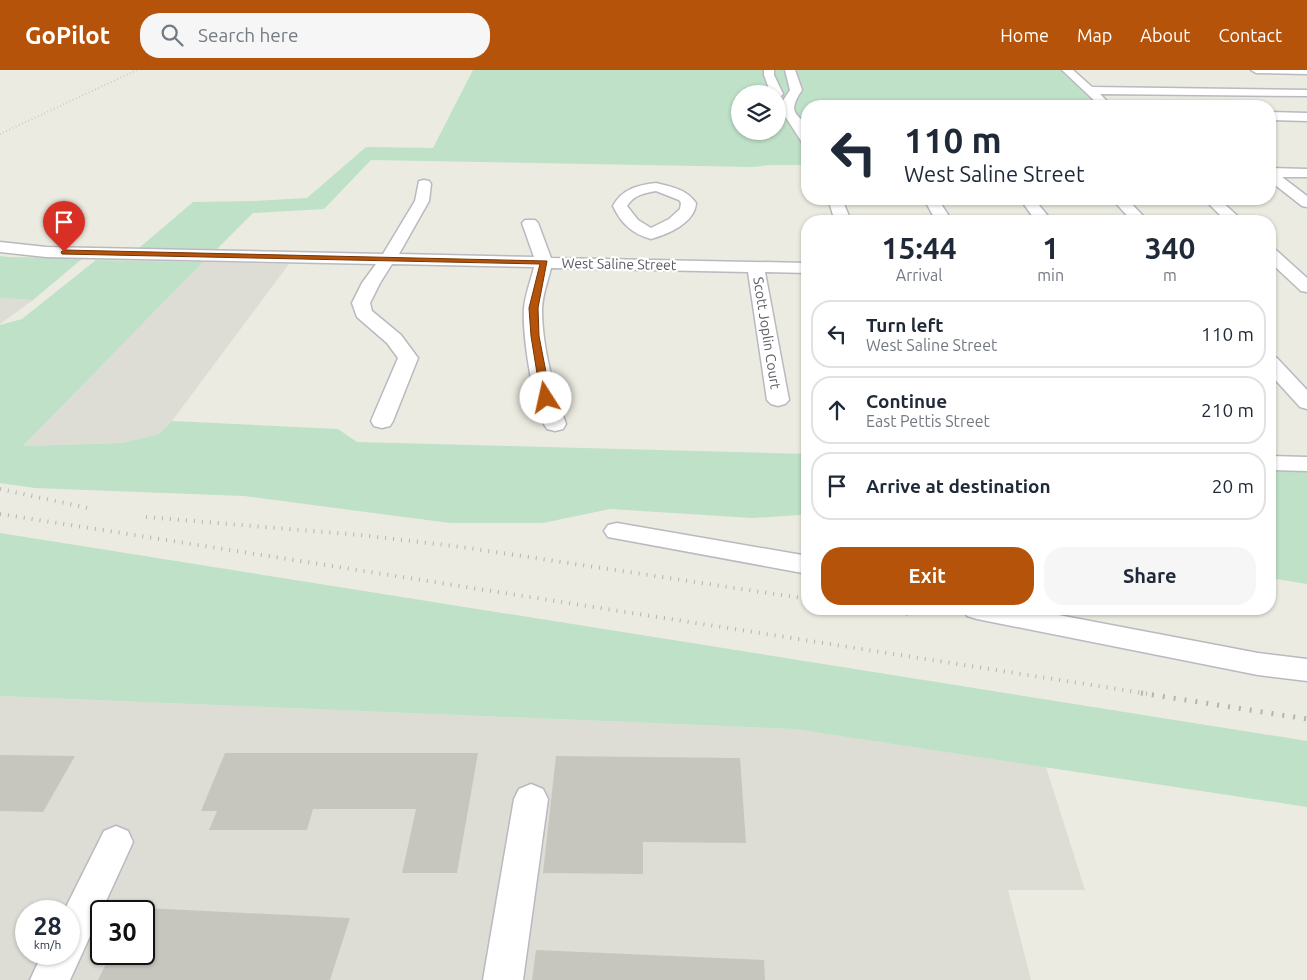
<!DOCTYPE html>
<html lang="en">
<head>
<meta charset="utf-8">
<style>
  :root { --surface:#fff; --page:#f6f6f7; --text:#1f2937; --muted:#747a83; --line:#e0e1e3; --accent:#b45309 }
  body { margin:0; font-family:Ubuntu,sans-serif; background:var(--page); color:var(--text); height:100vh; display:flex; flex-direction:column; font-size:19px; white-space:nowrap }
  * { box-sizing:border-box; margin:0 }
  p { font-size:16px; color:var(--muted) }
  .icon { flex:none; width:28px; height:28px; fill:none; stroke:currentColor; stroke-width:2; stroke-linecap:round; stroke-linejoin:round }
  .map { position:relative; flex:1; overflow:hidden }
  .sheet { position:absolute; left:801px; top:145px; width:475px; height:400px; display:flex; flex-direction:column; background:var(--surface); border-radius:20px; box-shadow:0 1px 4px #0004 }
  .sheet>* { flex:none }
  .hud { position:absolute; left:801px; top:30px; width:475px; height:105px; border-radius:20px; box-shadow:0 1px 4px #0004; background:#fff; color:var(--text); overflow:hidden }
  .tools { position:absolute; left:731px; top:15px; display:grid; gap:10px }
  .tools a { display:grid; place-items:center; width:55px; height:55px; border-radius:50%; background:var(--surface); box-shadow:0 1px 4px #0004; font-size:25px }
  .speed { position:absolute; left:15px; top:830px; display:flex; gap:10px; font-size:25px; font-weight:700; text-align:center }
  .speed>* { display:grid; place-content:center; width:65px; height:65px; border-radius:50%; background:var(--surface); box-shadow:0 1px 4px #0004; line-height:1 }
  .speed small { font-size:12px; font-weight:400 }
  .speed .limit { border:2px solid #111; border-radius:8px; background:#fff; color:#111 }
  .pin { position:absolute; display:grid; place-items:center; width:42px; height:42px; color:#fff; margin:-51px -21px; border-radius:50% 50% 50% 0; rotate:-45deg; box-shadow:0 0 5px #0007 }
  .pin .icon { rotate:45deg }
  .me { position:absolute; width:55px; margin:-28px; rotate:350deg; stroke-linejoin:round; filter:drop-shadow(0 0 4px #0008) }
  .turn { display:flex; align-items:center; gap:18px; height:105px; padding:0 20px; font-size:22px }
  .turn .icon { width:65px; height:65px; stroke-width:2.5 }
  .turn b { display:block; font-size:35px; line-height:42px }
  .eta { display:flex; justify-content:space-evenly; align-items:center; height:85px; text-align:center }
  .eta b { font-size:30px; font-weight:600; line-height:35px }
  .button { display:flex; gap:10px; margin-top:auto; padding:10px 20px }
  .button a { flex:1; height:58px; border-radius:20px; background:var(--accent); color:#fff; font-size:20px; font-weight:600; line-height:58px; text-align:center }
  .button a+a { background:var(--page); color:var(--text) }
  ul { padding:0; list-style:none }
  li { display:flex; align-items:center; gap:15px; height:68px; margin:0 10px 8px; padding:0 10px; border:2px solid var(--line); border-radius:20px }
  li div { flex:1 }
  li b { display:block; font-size:19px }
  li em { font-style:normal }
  header { display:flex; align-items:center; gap:30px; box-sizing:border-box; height:70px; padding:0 25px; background:var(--accent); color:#fff }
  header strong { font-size:24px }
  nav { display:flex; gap:28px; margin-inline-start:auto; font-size:18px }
  .search { width:350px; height:45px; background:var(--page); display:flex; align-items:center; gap:12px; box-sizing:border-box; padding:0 18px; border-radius:20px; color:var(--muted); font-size:19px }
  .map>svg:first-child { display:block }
  .industrial { fill:#ddddd6; fill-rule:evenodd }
  .green { fill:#bfe1c8; fill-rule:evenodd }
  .building { fill:#c7c6be }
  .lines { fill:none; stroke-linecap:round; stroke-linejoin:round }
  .minor-casing { stroke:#b9b9bf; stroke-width:3 }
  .minor { fill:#fff; fill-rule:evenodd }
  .rail-far2 { stroke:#b4b4b5; stroke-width:2; stroke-dasharray:0.5 3; stroke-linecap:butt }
  .rail-far1 { stroke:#b4b4b5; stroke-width:4; stroke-dasharray:1 7; stroke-linecap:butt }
  .rail { stroke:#b4b4b5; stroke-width:5; stroke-dasharray:2 9; stroke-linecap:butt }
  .route { fill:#b45309; stroke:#753606 }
  .labels { text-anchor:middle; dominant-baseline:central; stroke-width:4.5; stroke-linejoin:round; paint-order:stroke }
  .far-street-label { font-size:14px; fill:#5a5b61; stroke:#fff }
</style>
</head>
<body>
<header>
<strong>GoPilot</strong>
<div class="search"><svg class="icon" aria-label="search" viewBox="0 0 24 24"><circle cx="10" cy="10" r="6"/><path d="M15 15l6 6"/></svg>Search here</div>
<nav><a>Home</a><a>Map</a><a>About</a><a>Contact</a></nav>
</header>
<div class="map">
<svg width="1307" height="910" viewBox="0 0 1307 910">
  <rect width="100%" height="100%" fill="#ebebe1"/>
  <!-- industrial -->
  <g class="industrial">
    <polygon points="203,192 289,194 172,351 159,364 122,373 23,376"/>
    <polygon points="0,228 33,230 0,254"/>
    <path d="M0,626L794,659L1046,697L1085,820H1008L1031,910H0ZM26,841H69V884H26ZM101,841H144V884H101Z"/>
  </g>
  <!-- green -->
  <g class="green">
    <path d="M473,0H1062L1102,36H808L807,95H769L753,97L371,90L324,139L253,143L217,179L139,178L193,132L254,131L307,128L366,77L433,78ZM740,24H778V61H740Z"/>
    <polygon points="0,186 8,187 83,188 33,230 0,228"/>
    <polygon points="96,190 203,192 23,376 122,373 159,364 172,351 338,359 357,372 807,384 807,440 800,445 752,448 610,439 543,453 450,453 244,426 35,418 0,413 0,255 22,249"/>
    <polygon points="1270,401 1307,402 1307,514 1270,508"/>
    <polygon points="0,463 1307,671 1307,737 794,659 0,626"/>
  </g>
  <!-- building -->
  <g class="building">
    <polygon points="225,683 478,683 457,803 402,803 416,739 313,739 307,760 209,760 217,741 201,741"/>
    <polygon points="0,685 75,686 43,742 0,741"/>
    <polygon points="556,686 740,688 746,773 643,772 643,804 543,803"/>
    <polygon points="144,838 350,848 330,910 98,910 111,884 144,884"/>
    <polygon points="536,880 764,890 765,910 532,910"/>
  </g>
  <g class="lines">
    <!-- minor casing -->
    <g class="minor-casing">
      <g id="minor">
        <polygon points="764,0 774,0 774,5 783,24 781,26 778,27 778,24 771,24 764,5"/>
        <path d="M785,0H795L802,20C783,48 804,42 808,63C808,66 808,71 808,75L803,74L783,43L782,32L790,20Z"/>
        <polygon points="1062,0 1073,0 1092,17 1307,20 1307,26 1100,24 1107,31 1101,35 1097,33"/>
        <polygon points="1251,0 1307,0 1307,4 1256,3"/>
        <polygon points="1270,42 1307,43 1307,51 1270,50"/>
        <polygon points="1270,98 1307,99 1307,107 1282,107 1307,126 1307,137 1302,136 1270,111"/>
        <path d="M424,110L429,111L431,114L429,131L399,184L534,187L522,153L525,150H535L538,153L551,188L808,193V203L765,202L789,330L785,334L778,336L771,334L767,330L748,202L551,198C548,211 542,226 542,240C542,276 554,320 566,354L563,359L555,361L547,359C533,339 522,263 524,238C525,225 531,210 534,197L392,194L380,213L370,233L372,241L401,265L418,288L393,351L390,356L382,358L374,356L371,351L398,288L387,273L357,247L352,233L362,213L376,194L46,187L0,182V172L46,177L383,184L415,131L419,111Z"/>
        <path d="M656,113C672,117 686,119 696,133C695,153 668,164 651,169C632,164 621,153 613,136C622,119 638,115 656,113ZM656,121L679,130L681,133L680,139L669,149L651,158L638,150L627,136C634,125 644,123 656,121Z"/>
        <polygon points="828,129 842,129 851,151 835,151"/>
        <polygon points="924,129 938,129 952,151 936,151"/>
        <polygon points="1020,129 1034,129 1052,151 1036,151"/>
        <polygon points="1112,129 1127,129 1148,151 1132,151"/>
        <polygon points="1204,129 1219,129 1243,151 1226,151"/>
        <polygon points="1270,178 1276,180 1307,208 1307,222 1301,221 1270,192"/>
        <polygon points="1270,286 1277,288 1307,320 1307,339 1300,337 1270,304"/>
        <polygon points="1270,386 1307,387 1307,401 1270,400"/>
        <polygon points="617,453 808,486 808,504 608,467 604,461 608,455"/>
        <polygon points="963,539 1027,539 1258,583 1307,589 1307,611 1258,605 977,549 967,546"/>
        <polygon points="531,714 543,719 548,729 523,910 483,910 514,729 519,719"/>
        <polygon points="116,756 128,761 133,772 70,910 30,910 42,884 69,884 69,841 64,841 104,761"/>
      </g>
    </g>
    <!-- minor -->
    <use href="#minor" class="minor"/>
    <!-- rail-far2 -->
    <polyline class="rail-far2" points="0,64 137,0"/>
    <!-- rail-far1 -->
    <g class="rail-far1">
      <polyline points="0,419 92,439"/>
      <polyline points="0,444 1149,624"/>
      <polyline points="146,447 360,465 462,477 808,529"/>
      <polyline points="875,539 914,545"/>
    </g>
    <!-- rail -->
    <polyline class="rail" points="1141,623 1307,649"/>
  </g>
  <!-- route -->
  <polygon class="route" points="64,180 547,191 538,238 539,266 551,328 546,331 541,328 531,266 529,238 540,194 62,184 61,182"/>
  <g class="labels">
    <!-- far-street labels -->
    <g class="far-street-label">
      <text transform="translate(619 194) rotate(1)">West Saline Street</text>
      <text transform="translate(767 263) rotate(81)">Scott Joplin Court</text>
    </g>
  </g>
</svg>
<div class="tools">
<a><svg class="icon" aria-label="layers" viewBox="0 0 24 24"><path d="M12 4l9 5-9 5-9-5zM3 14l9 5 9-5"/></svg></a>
</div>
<div class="speed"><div>28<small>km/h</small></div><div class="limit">30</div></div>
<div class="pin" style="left:64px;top:182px;background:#d93025"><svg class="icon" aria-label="arrive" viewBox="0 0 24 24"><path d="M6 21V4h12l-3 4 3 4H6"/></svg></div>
<svg class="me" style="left:546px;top:328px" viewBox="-20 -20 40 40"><circle r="19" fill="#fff"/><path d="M0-13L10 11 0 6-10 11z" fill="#b45309"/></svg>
<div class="hud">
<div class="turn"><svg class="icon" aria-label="left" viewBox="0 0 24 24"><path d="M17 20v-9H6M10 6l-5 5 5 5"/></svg><div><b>110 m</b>West Saline Street</div></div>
</div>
<section class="sheet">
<div class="eta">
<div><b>15:44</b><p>Arrival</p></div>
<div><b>1</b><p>min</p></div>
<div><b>340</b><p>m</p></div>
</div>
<ul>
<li><svg class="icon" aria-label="left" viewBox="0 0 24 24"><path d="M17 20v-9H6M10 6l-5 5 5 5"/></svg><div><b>Turn left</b><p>West Saline Street</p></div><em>110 m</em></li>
<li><svg class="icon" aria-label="ahead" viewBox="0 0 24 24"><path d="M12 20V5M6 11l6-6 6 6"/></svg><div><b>Continue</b><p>East Pettis Street</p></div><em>210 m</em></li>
<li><svg class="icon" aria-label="arrive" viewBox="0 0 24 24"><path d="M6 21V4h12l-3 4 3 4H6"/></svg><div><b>Arrive at destination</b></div><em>20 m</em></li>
</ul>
<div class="button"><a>Exit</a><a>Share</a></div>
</section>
</div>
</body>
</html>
